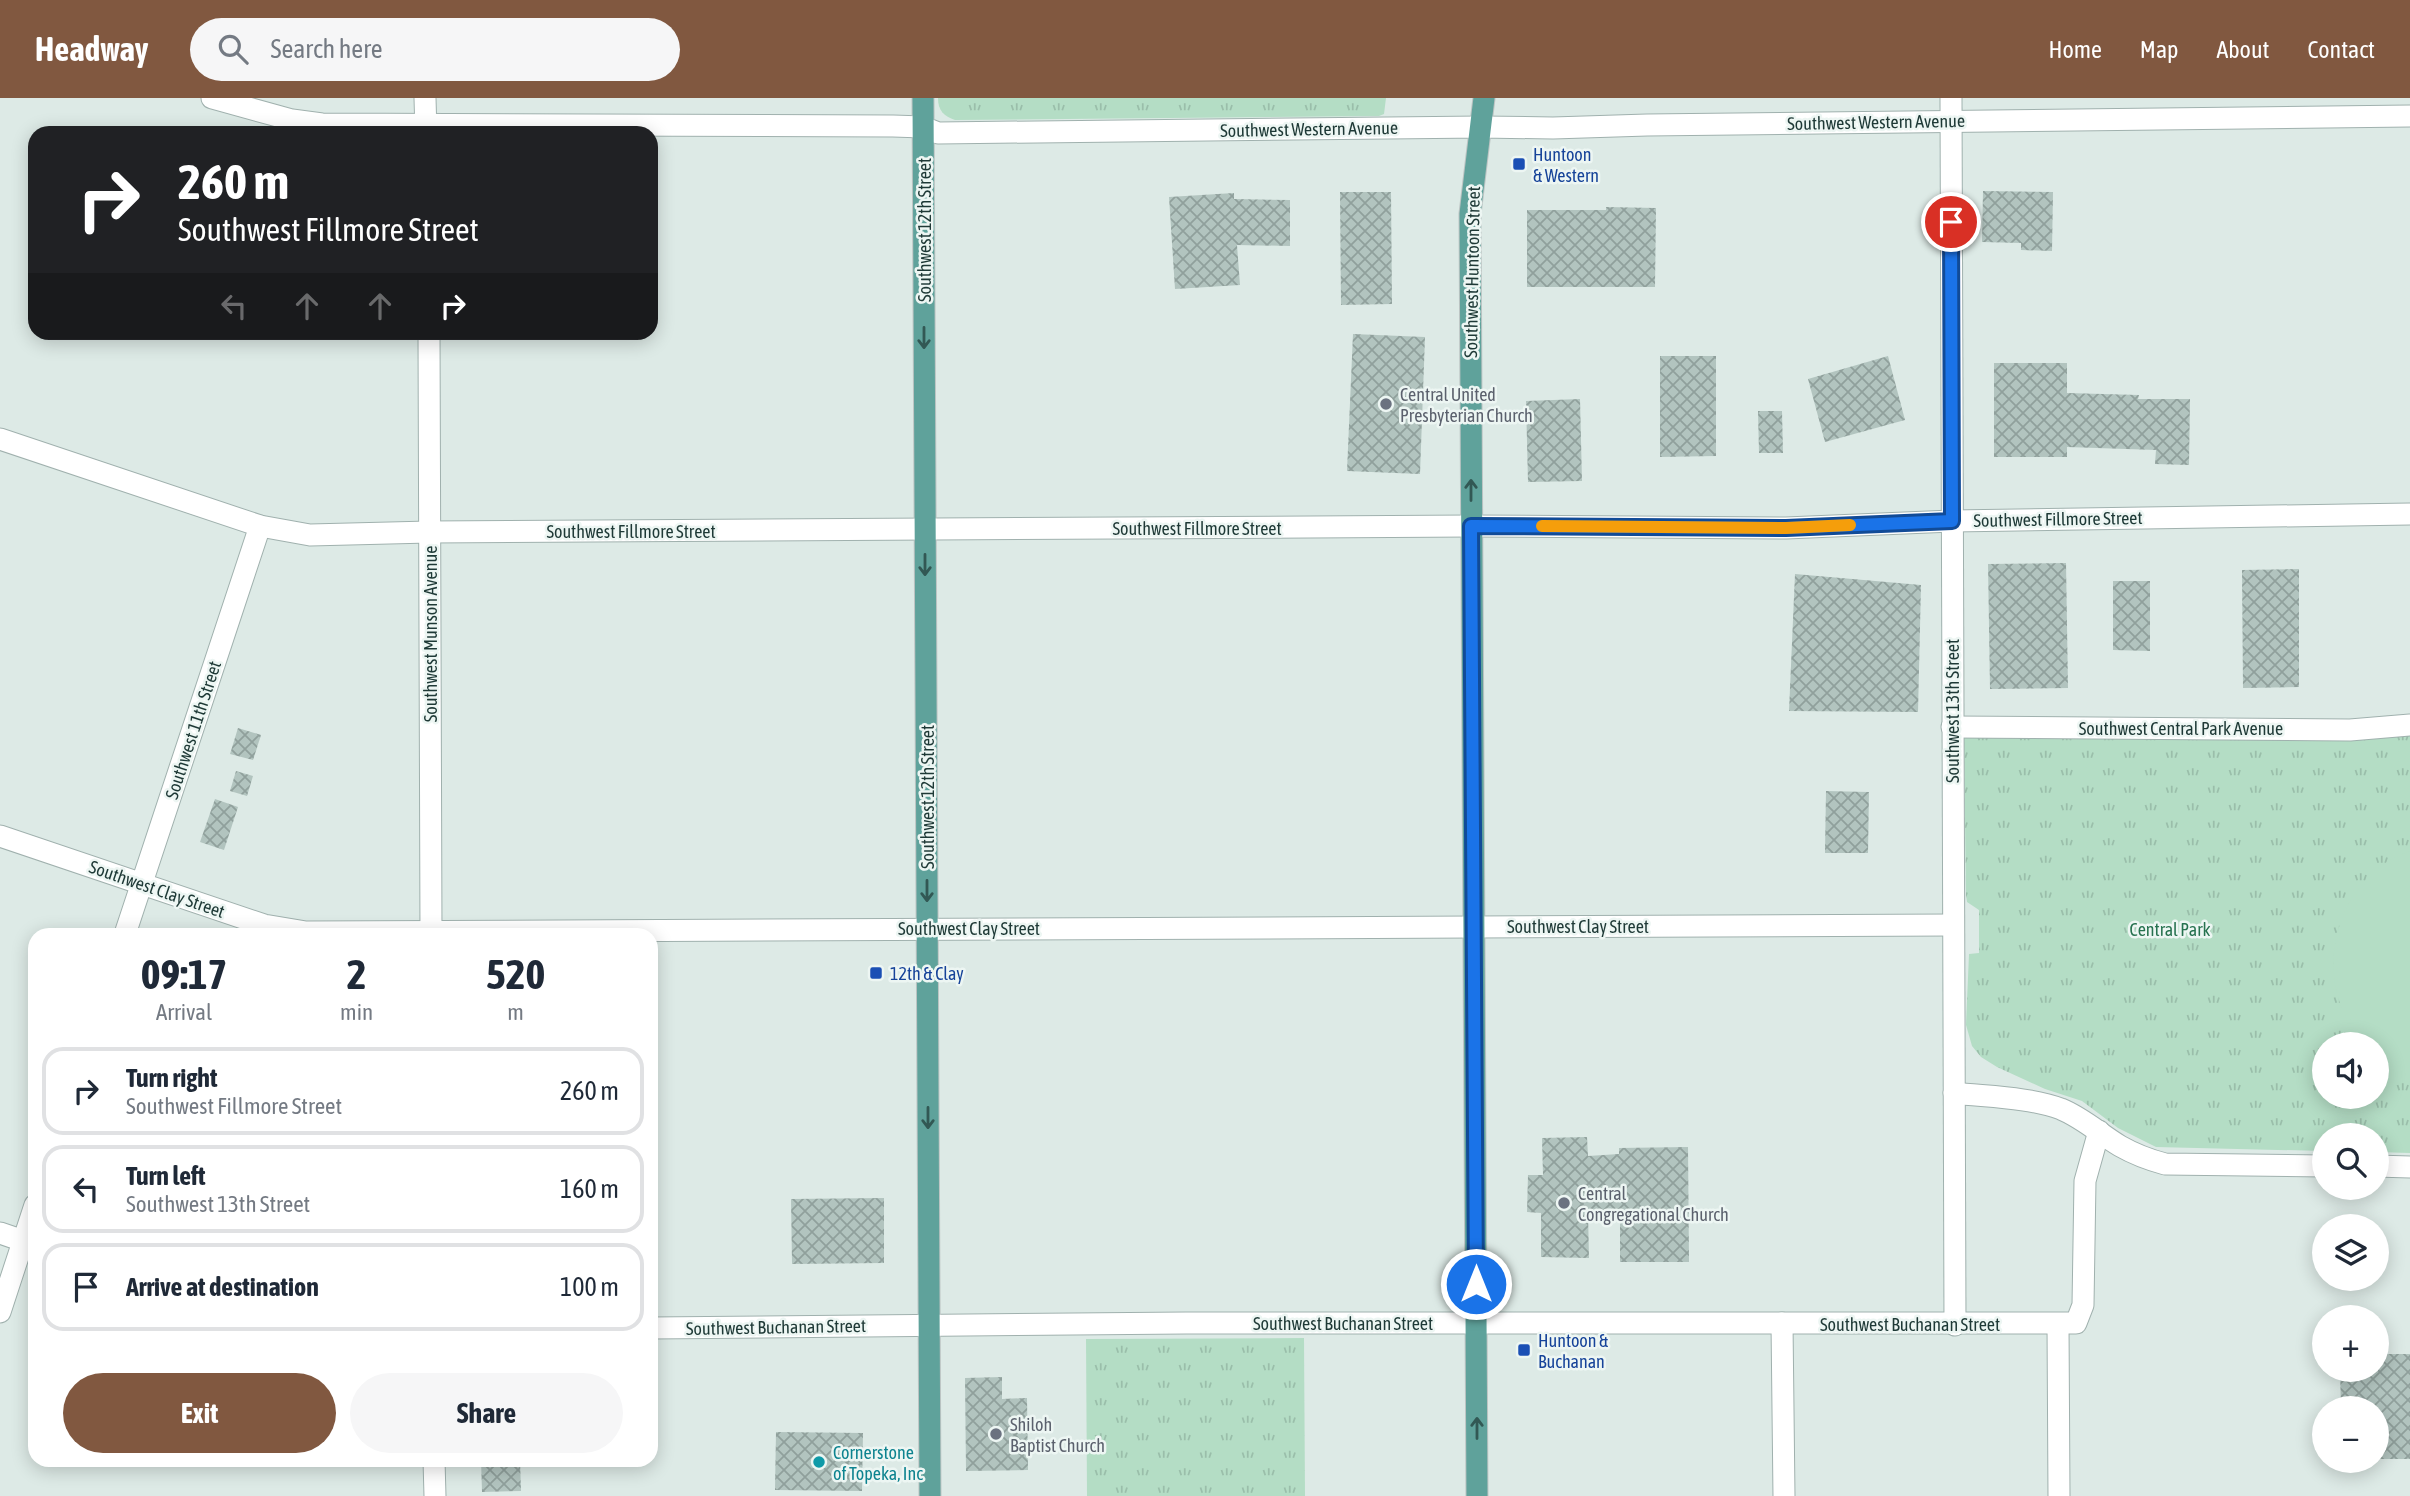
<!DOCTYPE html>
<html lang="en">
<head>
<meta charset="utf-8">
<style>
  :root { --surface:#fff; --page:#f6f6f7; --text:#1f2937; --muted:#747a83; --line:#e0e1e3; --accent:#815840 }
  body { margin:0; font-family:"Asap Condensed",sans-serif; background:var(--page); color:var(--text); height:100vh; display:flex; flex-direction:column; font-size:26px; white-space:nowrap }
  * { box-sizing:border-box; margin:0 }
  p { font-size:23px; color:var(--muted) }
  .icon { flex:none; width:38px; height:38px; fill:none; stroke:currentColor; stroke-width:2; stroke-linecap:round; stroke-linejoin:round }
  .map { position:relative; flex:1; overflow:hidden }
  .details { position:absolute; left:28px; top:830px; width:630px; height:539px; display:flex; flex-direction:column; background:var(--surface); border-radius:21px; box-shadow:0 4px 18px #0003 }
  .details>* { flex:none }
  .top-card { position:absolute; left:28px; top:28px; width:630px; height:214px; border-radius:21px; box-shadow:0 4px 18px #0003; background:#202124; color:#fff; overflow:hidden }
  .fabs { position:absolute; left:2312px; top:934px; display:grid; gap:14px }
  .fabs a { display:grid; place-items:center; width:77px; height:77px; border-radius:50%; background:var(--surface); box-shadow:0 4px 18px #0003; font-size:35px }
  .pin { position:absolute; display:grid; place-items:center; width:60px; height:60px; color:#fff; margin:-30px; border:4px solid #fff; border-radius:50%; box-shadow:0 2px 7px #0007 }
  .me { position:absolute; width:77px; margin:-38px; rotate:0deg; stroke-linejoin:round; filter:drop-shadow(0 0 5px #0008) }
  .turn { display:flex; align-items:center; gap:24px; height:147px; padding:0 35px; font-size:32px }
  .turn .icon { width:91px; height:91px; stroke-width:2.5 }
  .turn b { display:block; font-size:49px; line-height:60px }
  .lanes { display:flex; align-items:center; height:66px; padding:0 35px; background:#0003; justify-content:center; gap:35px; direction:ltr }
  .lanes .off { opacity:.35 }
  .eta { display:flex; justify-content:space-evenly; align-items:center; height:119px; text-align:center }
  .eta b { font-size:42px; font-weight:700; line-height:49px }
  .button { display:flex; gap:14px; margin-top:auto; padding:14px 35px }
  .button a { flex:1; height:80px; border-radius:42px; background:var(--accent); color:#fff; font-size:28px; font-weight:700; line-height:80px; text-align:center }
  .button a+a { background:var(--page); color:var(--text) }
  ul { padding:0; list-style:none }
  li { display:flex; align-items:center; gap:21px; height:88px; margin:0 14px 10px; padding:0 21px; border:4px solid var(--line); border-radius:21px }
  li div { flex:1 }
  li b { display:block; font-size:26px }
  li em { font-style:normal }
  header { display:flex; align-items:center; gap:42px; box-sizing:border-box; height:98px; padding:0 35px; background:var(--accent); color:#fff }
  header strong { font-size:33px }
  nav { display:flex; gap:38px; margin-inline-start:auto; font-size:24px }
  .search { width:490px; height:63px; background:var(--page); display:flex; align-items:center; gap:18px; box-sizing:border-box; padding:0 24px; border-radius:38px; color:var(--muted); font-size:26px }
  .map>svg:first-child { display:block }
  .grass { fill:url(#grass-tufts); fill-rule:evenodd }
  .pitch { fill:#b4ddc5 }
  .building { fill:url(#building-cross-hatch) }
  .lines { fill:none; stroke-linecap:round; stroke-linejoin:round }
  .minor-casing { stroke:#a0b1ae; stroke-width:23 }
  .major-casing { stroke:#bcc4c3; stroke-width:23 }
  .minor { stroke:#fff; stroke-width:21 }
  .major { stroke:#5fa29b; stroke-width:21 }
  .oneway { stroke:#325854 }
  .route-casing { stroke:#114b97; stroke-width:18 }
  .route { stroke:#1a73e8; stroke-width:12 }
  .slow { stroke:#f59e0b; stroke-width:12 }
  .transit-dot { fill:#1a4fb4; stroke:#edf6f3; stroke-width:2.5 }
  .worship-dot { fill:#6b7280; stroke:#edf6f3; stroke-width:2.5 }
  .culture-dot { fill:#0f9aa8; stroke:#edf6f3; stroke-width:2.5 }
  .labels { text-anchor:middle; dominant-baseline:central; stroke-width:5; stroke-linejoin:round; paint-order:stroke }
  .street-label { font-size:18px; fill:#1e3936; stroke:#edf6f3 }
  .transit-label { font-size:18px; fill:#164399; stroke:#edf6f3; text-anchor:start }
  .worship-label { font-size:18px; fill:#5b616d; stroke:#edf6f3; text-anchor:start }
  .park-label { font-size:18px; fill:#26724f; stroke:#edf6f3 }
  .culture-label { font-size:18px; fill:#0d838f; stroke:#edf6f3; text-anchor:start }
</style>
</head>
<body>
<header>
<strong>Headway</strong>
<div class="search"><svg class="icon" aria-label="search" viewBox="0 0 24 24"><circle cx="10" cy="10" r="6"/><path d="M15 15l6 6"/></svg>Search here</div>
<nav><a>Home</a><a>Map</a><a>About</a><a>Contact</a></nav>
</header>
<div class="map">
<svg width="2410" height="1398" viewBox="0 0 2410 1398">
  <defs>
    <pattern id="grass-tufts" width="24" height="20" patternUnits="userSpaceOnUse" patternTransform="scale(1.75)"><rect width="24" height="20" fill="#b4ddc5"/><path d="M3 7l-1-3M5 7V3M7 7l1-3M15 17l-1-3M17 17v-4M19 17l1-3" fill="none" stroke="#9abeaa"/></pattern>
    <pattern id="building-cross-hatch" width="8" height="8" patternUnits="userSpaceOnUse" patternTransform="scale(1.75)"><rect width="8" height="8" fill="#b2c4bf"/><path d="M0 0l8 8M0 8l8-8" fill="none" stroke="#90a09c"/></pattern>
  </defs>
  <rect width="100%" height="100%" fill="#ddeae6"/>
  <!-- grass -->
  <g class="grass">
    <path d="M938,0H1386L1384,16L1379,18L955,22C944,18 938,13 938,0Z"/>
    <path d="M1976,634L2310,643L2410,635V1055L2377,1054L2376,1038H2324V1053L2156,1049L2118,1030L2082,1003L2045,991L1997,969L1981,959L1972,948L1966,927L1969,856L1979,855V812L1967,804L1966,797L1964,643V636ZM2324,947H2376V999H2324Z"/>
    <polygon points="1304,1240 1305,1398 1087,1398 1086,1241"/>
  </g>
  <!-- pitch -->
  <path class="pitch" d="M2410,753V976H2377V959L2381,958L2377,954L2376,947H2368C2306,891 2332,779 2410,753Z"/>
  <!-- building -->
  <g class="building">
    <polygon points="1983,93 2053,94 2052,153 2021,152 2021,145 1982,144"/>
    <polygon points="1340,94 1391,94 1392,206 1341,207"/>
    <polygon points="1234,95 1234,101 1290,102 1290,148 1237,147 1240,187 1175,191 1169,99"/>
    <polygon points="1606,109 1656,110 1655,189 1527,189 1527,112 1606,112"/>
    <polygon points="1353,236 1425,239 1420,376 1347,373"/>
    <polygon points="1660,258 1716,258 1716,358 1660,359"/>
    <polygon points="1888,258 1905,322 1825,344 1808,281"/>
    <polygon points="1994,265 2067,265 2067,295 2139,297 2138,301 2190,301 2189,367 2155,366 2156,352 2067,349 2067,359 1994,359"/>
    <polygon points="1580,301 1582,383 1528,384 1526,303"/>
    <polygon points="1758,313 1782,313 1783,355 1759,355"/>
    <polygon points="2066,465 2068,590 1990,591 1988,466"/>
    <polygon points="2299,471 2299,589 2243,590 2242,472"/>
    <polygon points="1795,476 1921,487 1918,614 1789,613"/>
    <polygon points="2113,483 2150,483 2150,553 2113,552"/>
    <polygon points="238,630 261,637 253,662 230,656"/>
    <polygon points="236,673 253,678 247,698 230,693"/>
    <polygon points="1826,693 1869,694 1868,755 1825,755"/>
    <polygon points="215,701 238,709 224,752 200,744"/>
    <polygon points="1587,1039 1588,1058 1619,1056 1619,1050 1688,1049 1689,1164 1620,1164 1620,1112 1588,1114 1589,1160 1541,1159 1541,1115 1527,1114 1528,1077 1543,1077 1542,1040"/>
    <polygon points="884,1100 884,1165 792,1166 791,1101"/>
    <polygon points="2376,1256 2410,1256 2410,1361 2376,1361 2376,1311 2341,1311 2340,1272 2376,1272"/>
    <polygon points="1002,1279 1002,1301 1027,1300 1028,1372 966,1373 965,1280"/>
    <polygon points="776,1334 863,1335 862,1393 775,1392"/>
    <polygon points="481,1362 520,1362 521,1393 482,1394"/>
  </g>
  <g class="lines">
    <!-- minor casing -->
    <g class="minor-casing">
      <g id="minor">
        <polyline points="212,0 292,22 322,26 893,28 923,29 938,35 1481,29 1553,30 1647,27 2410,18"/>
        <polyline points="425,0 426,35"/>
        <polyline points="1951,0 1955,1227"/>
        <polyline points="429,234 431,836"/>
        <polyline points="0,341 260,428 310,437 429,434 1471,428 1786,430 1952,423 2410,416"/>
        <polyline points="1952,629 2350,632 2410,627"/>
        <polyline points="0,738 264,827 306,834 1953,827"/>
        <polyline points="125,836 260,428"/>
        <path d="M1954,995C1989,999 2028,999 2061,1011C2083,1020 2100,1036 2120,1048C2134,1056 2150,1062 2165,1066L2324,1068"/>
        <polyline points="2376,1068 2410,1069"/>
        <polyline points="0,1135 35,1147"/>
        <polyline points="0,1214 35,1107"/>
        <polyline points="1782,1225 1784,1398"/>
        <polyline points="2058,1226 2059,1398"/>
        <polyline points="651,1230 1186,1225 2076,1225 2083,1207 2085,1083 2099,1033"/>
        <polyline points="434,1362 435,1398"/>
      </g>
    </g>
    <!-- major casing -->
    <g class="major-casing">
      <g id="major">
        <polyline points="923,0 930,1398"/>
        <polyline points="1477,1398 1470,116 1484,0"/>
      </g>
    </g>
    <!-- minor -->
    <use href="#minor" class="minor"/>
    <!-- major -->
    <use href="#major" class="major"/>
  </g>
  <!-- one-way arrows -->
  <defs><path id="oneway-shaft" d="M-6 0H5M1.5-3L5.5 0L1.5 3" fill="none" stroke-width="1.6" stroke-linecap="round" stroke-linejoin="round" transform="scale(1.75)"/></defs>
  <g class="oneway">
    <use href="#oneway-shaft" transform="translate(924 240) rotate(90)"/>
    <use href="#oneway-shaft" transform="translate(1471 392) rotate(-90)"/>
    <use href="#oneway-shaft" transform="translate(925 467) rotate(90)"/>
    <use href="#oneway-shaft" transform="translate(927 793) rotate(90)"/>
    <use href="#oneway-shaft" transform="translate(928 1020) rotate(90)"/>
    <use href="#oneway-shaft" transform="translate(1477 1330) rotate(-90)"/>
  </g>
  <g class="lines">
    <!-- route casing -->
    <g class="route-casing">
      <polyline id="route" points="1476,1186 1471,428 1786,430 1952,423 1951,124"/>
    </g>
    <!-- route -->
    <use href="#route" class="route"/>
    <!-- slow -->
    <polyline class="slow" points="1542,428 1786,430 1850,427"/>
  </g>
  <!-- markers -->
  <g class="transit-dot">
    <rect x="1512" y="59" width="14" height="14" rx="3.5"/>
    <rect x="869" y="868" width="14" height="14" rx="3.5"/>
    <rect x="1517" y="1245" width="14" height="14" rx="3.5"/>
  </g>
  <g class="worship-dot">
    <circle cx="1386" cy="306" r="7"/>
    <circle cx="1564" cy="1105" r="7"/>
    <circle cx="996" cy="1336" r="7"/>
  </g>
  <circle class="culture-dot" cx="819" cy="1364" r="7"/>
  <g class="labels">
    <!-- street labels -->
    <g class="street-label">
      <text transform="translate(1876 24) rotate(-1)">Southwest Western Avenue</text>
      <text transform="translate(1309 31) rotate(-1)">Southwest Western Avenue</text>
      <text transform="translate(924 132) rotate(-90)">Southwest 12th Street</text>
      <text transform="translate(1472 174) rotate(-89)">Southwest Huntoon Street</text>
      <text transform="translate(2058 421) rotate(-1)">Southwest Fillmore Street</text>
      <text x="1197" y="430">Southwest Fillmore Street</text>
      <text x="631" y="433">Southwest Fillmore Street</text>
      <text transform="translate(430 536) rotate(-90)">Southwest Munson Avenue</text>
      <text transform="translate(1952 613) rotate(-90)">Southwest 13th Street</text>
      <text x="2181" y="630">Southwest Central Park Avenue</text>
      <text transform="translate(193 632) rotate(-72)">Southwest 11th Street</text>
      <text transform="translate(927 699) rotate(-90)">Southwest 12th Street</text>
      <text transform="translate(157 791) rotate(19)">Southwest Clay Street</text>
      <text x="1578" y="828">Southwest Clay Street</text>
      <text x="969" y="830">Southwest Clay Street</text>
      <text x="1343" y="1225">Southwest Buchanan Street</text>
      <text x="1910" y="1226">Southwest Buchanan Street</text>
      <text transform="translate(776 1229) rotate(-1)">Southwest Buchanan Street</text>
    </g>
    <!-- transit labels -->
    <g class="transit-label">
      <text x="1533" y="56">Huntoon<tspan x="1533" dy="21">&amp; Western</tspan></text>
      <text x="890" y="875">12th &amp; Clay</text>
      <text x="1538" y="1242">Huntoon &amp;<tspan x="1538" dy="21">Buchanan</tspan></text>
    </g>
    <!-- worship labels -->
    <g class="worship-label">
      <text x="1400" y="296">Central United<tspan x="1400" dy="21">Presbyterian Church</tspan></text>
      <text x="1578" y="1095">Central<tspan x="1578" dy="21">Congregational Church</tspan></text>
      <text x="1010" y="1326">Shiloh<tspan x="1010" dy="21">Baptist Church</tspan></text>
    </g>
    <!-- park labels -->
    <g class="park-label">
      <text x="2170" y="831">Central Park</text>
    </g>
    <!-- culture labels -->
    <g class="culture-label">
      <text x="833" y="1354">Cornerstone<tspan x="833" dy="21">of Topeka, Inc</tspan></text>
    </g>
  </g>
</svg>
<div class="fabs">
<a><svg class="icon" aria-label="sound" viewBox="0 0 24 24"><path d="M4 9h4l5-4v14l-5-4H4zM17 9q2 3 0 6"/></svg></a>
<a><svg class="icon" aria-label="search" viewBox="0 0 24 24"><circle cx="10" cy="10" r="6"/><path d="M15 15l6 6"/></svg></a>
<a><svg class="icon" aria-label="layers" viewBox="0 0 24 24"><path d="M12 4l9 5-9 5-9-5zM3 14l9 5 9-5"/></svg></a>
<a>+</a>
<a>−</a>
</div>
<div class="pin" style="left:1951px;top:124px;background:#d93025"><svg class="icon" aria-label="arrive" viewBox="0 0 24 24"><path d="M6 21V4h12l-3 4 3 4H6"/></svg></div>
<svg class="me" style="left:1476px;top:1186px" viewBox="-20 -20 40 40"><circle r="17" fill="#1a73e8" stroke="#fff" stroke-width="3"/><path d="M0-11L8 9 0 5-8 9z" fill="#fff"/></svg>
<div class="top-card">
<div class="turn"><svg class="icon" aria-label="right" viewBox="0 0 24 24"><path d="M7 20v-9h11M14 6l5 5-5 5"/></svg><div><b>260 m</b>Southwest Fillmore Street</div></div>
<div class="lanes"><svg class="icon off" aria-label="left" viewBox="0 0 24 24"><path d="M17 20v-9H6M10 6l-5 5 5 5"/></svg><svg class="icon off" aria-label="ahead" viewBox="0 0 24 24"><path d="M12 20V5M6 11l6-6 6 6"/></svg><svg class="icon off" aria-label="ahead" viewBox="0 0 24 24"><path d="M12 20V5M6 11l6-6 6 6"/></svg><svg class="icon" aria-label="right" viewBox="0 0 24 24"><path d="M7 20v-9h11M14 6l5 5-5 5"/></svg></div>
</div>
<section class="details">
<div class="eta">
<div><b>09:17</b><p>Arrival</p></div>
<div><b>2</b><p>min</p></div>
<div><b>520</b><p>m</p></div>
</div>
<ul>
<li><svg class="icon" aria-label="right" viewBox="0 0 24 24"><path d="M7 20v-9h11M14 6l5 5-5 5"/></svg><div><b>Turn right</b><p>Southwest Fillmore Street</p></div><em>260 m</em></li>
<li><svg class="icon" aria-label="left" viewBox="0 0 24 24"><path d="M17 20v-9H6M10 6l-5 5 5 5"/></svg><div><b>Turn left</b><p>Southwest 13th Street</p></div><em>160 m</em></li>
<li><svg class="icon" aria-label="arrive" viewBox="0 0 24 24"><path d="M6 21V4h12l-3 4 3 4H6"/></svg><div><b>Arrive at destination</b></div><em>100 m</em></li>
</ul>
<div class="button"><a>Exit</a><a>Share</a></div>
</section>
</div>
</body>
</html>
